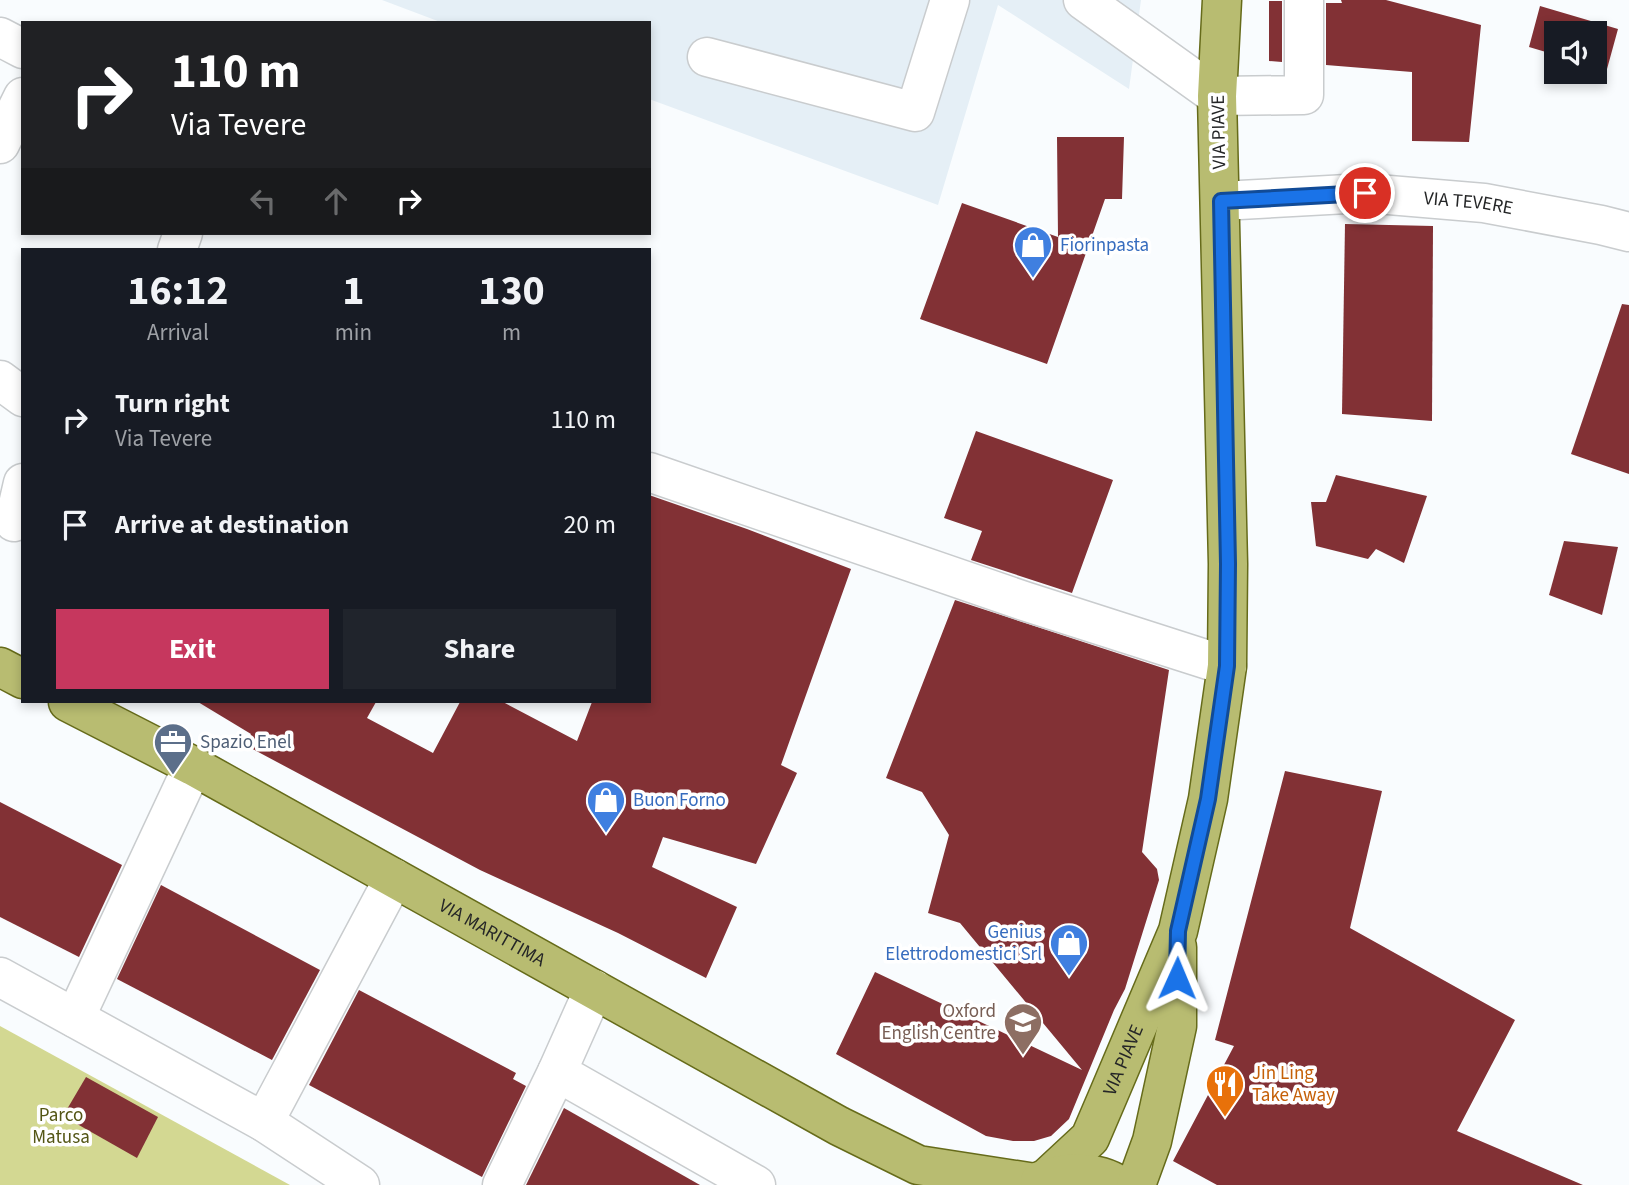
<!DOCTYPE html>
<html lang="en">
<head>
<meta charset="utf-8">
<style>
  :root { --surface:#171b24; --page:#20242c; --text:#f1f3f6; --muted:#9ea1a6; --accent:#c6375e }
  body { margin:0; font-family:"Source Sans 3",sans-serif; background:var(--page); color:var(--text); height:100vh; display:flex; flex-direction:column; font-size:26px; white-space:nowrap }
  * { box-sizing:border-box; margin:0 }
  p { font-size:23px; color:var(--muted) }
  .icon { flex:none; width:38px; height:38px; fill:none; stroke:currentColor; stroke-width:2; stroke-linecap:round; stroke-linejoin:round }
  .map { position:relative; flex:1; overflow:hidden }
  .side { position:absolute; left:21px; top:248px; width:630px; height:455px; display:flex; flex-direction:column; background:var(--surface); border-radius:0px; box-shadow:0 4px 10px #0003 }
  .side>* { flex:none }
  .banner { position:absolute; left:21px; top:21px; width:630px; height:214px; border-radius:0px; box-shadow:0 4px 10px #0003; background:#202124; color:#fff; overflow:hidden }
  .controls { position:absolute; left:1544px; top:21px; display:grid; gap:14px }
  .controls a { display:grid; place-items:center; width:63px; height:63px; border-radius:0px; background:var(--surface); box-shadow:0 4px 10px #0003; font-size:35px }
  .pin { position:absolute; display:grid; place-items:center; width:60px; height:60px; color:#fff; margin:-30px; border:4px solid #fff; border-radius:50%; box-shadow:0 2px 7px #0007 }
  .me { position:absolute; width:77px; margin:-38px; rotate:1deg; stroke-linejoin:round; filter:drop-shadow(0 0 5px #0008) }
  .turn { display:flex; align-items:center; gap:24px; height:147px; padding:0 35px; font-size:32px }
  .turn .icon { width:91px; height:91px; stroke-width:2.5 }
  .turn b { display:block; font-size:49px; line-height:60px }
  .lanes { display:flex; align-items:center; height:66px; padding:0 35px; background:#0003; justify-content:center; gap:35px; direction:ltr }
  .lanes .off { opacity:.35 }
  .eta { display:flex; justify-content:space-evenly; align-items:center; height:119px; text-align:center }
  .eta b { font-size:42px; font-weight:700; line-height:49px }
  .action { display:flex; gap:14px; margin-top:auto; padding:14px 35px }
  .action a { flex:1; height:80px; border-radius:0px; background:var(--accent); color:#fff; font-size:28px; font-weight:700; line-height:80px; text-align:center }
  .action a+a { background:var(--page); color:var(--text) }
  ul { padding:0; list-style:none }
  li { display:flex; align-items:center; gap:21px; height:105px; padding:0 35px }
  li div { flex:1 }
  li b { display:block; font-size:26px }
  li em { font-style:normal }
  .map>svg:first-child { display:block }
  .built { fill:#e5eff6 }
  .green { fill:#d3d892 }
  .building { fill:#823135 }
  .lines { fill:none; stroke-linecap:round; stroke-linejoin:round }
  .minor-casing { stroke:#c9ccce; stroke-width:41 }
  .major-casing { stroke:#666b1a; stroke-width:41 }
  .minor { stroke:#fff; stroke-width:38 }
  .major { stroke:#b8bc71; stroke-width:38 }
  .route-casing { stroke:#114b97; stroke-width:18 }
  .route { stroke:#1a73e8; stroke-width:12 }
  .labels { text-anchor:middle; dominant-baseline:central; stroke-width:7; stroke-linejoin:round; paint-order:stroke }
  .street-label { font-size:19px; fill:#252627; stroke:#fff }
  .shop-label { font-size:19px; fill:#366cbe; stroke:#fff; text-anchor:start }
  .service-label { font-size:19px; fill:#4e5e75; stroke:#fff; text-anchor:start }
  .education-label { font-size:19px; fill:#785e54; stroke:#fff; text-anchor:end }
  .food-label { font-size:19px; fill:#c56008; stroke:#fff; text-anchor:start }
  .park-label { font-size:19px; fill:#535515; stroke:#fff }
</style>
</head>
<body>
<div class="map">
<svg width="1629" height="1185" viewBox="0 0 1629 1185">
  <rect width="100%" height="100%" fill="#f9fcfe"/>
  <!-- built -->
  <polygon class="built" points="382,0 1141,0 1129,89 998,5 938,205 649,99 649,23 443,23"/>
  <!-- green -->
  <polygon class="green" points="0,1026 290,1185 0,1185"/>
  <!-- building -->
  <g class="building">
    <polygon points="1341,0 1386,0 1481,25 1469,142 1412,141 1412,72 1326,65 1326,3 1342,3"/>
    <polygon points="1269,1 1282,1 1282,62 1269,61"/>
    <polygon points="1540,6 1618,29 1607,69 1594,66 1594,33 1556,33 1556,55 1529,47"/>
    <polygon points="1057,137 1124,137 1122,199 1105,199 1047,364 920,319 962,203 1058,237"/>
    <polygon points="1345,224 1433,226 1432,421 1342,414"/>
    <polygon points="1622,304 1629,305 1629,474 1571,454"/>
    <polygon points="976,431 1113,480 1072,593 971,560 982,531 944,518"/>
    <polygon points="1336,475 1427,496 1404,563 1376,549 1368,559 1316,546 1311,502 1326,502"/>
    <polygon points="649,495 747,529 851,569 781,765 797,773 756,864 663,837 652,867 737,907 706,978 618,933 480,870 245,745 251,734 198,702 376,702 367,718 433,753 460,702 503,702 577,741 592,702 649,702"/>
    <polygon points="1564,541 1618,547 1602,615 1549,595"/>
    <polygon points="955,600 1169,670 1142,852 1157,869 1159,880 1125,989 1114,1010 1069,1119 1051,1136 1034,1141 1013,1141 986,1136 836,1054 875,972 1082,1070 960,923 928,913 949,835 922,792 886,778"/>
    <polygon points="1285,771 1382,791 1350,928 1515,1020 1457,1131 1583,1185 1217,1185 1173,1161 1234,1046 1215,1040"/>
    <polygon points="0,802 122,865 79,957 0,917"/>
    <polygon points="161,885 320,970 272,1060 117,979"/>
    <polygon points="359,990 516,1073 513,1079 526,1086 482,1177 309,1085"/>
    <polygon points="86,1077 158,1117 137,1158 63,1116"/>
    <polygon points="564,1108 700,1185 526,1185"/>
  </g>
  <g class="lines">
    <!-- minor casing -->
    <g class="minor-casing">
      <g id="minor">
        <polyline points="1083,0 1217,96 1304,95 1304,0"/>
        <polyline points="0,37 23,49"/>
        <polyline points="707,57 915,112 950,0"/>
        <polyline points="0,144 23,97"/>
        <path id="s1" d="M1221,201L1365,193L1484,203L1601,225L1629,232"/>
        <polyline points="177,250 183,233"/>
        <polyline points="0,380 23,397"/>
        <polyline points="649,472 1024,601 1227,666"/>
        <polyline points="14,522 23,483"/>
        <polyline points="0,977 264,1122 360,1185"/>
        <polyline points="594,989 557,1072 756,1185"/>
        <polyline points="75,1018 193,766"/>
        <polyline points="264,1122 394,878"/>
        <polyline points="502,1185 557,1072"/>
      </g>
    </g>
    <!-- major casing -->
    <g class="major-casing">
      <g id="major">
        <polyline points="0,667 23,679"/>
        <path id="s2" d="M68,702L193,766L839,1126L918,1165L1035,1183"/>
        <path id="s3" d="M1048,1177L1090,1138L1108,1096L1178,931L1208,799L1227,666L1228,564L1217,96L1222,0"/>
        <path d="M1040,1181C1065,1171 1096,1170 1119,1185"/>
        <polyline points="1136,1185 1152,1141 1177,1026 1177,947"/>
      </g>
    </g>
    <!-- minor -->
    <use href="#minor" class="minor"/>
    <!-- major -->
    <use href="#major" class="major"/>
  </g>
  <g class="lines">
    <!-- route casing -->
    <g class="route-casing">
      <polyline id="route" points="1177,978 1178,931 1208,799 1227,666 1228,564 1221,201 1365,193"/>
    </g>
    <!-- route -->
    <use href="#route" class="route"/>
  </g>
  <!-- icons -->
  <defs>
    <g id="shop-pin" transform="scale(2.0125)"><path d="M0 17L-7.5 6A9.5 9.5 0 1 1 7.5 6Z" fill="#3f7fe0" stroke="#fff"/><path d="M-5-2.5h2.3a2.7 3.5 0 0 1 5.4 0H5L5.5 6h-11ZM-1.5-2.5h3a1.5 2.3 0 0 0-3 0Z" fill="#fff"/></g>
    <g id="office-pin" transform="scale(2.0125)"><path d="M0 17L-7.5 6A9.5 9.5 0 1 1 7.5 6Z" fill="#5c6f8a" stroke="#fff"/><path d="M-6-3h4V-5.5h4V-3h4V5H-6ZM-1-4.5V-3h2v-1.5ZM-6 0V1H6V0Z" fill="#fff"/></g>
    <g id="school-pin" transform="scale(2.0125)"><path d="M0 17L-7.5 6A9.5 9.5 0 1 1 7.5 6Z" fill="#8d6e63" stroke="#fff"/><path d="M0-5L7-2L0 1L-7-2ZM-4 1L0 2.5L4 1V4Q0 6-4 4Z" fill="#fff"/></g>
    <g id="restaurant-pin" transform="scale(2.0125)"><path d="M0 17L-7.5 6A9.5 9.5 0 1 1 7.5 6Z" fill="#e8710a" stroke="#fff"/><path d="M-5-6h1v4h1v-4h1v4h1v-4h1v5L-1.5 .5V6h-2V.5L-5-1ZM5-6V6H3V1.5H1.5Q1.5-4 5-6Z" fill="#fff"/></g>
  </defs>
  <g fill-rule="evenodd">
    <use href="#shop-pin" x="1033" y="245"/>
    <use href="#office-pin" x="173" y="742"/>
    <use href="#shop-pin" x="606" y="800"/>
    <use href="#shop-pin" x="1069" y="943"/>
    <use href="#school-pin" x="1023" y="1022"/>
    <use href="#restaurant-pin" x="1225" y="1084"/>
  </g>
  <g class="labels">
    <!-- street labels -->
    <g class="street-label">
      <text transform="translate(1219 132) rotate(-91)">VIA PIAVE</text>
      <text stroke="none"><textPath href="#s1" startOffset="248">VIA TEVERE</textPath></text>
      <text stroke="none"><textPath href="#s2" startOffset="483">VIA MARITTIMA</textPath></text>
      <text stroke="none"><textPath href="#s3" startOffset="142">VIA PIAVE</textPath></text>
    </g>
    <!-- shop labels -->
    <g class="shop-label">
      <text x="1060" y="245">Fiorinpasta</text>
      <text x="633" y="800">Buon Forno</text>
      <text x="1042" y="932" text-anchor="end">Genius<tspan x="1042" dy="22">Elettrodomestici Srl</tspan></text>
    </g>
    <!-- service labels -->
    <g class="service-label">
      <text x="200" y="742">Spazio Enel</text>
    </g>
    <!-- education labels -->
    <g class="education-label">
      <text x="996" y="1011">Oxford<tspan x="996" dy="22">English Centre</tspan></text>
    </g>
    <!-- food labels -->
    <g class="food-label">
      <text x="1252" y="1073">Jin Ling<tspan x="1252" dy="22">Take Away</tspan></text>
    </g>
    <!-- park labels -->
    <g class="park-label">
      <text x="61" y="1115">Parco<tspan x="61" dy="22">Matusa</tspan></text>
    </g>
  </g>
</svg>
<div class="controls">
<a><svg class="icon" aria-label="sound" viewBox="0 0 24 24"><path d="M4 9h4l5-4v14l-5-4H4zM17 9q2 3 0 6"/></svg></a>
</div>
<div class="pin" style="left:1365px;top:193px;background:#d93025"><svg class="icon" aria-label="arrive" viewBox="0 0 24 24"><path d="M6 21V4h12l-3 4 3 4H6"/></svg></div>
<svg class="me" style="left:1177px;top:978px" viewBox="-20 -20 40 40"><path d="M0-17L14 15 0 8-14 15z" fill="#1a73e8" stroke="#fff" stroke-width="4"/></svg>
<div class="banner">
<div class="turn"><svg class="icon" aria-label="right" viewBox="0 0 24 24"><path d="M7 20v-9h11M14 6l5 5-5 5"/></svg><div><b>110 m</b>Via Tevere</div></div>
<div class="lanes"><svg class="icon off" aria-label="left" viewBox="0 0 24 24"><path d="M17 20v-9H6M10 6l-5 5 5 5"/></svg><svg class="icon off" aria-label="ahead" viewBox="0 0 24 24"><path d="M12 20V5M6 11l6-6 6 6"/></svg><svg class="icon" aria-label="right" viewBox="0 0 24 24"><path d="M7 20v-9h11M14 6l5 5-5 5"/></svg></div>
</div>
<section class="side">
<div class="eta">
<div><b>16:12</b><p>Arrival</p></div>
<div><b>1</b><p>min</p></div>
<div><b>130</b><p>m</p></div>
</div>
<ul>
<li><svg class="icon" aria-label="right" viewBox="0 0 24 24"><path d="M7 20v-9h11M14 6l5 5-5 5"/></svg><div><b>Turn right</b><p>Via Tevere</p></div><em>110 m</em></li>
<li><svg class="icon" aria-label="arrive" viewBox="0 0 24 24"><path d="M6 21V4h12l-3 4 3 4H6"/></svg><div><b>Arrive at destination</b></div><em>20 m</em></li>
</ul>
<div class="action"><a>Exit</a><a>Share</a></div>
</section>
</div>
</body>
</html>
